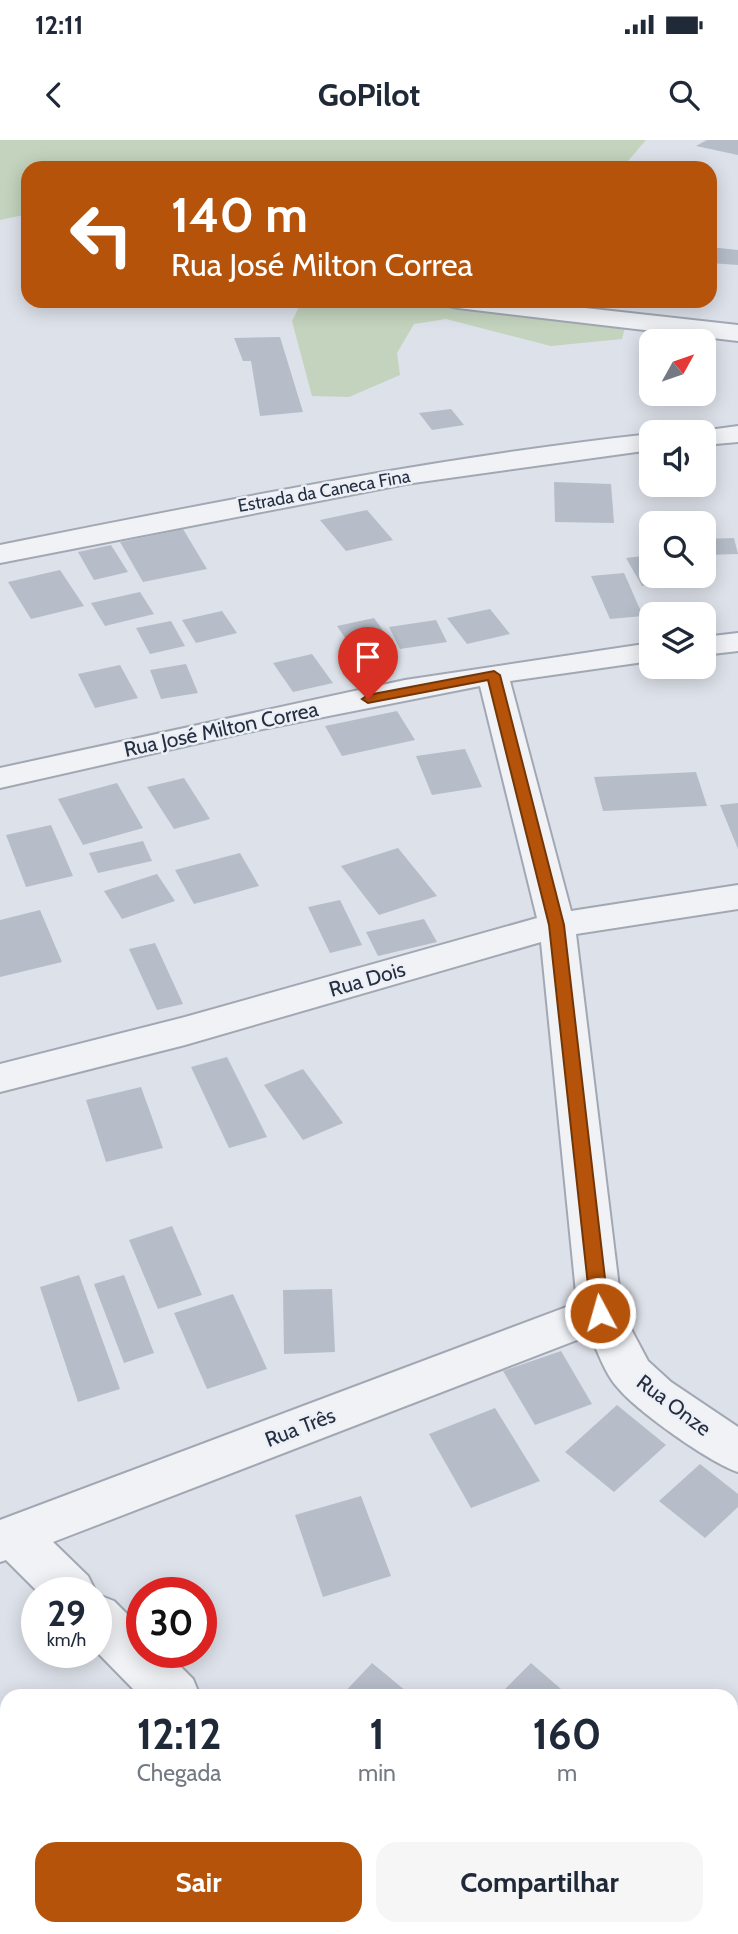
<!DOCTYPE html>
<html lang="pt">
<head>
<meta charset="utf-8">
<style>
  :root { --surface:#fff; --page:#f6f6f7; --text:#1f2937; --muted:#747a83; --accent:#b45309 }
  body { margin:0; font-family:Cabin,sans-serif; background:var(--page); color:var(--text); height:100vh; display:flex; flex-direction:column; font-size:26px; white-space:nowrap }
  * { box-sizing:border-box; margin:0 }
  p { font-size:23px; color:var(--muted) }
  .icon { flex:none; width:38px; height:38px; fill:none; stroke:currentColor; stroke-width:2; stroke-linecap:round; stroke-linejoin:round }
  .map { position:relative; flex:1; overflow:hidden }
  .details { position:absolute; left:0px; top:1549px; width:738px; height:247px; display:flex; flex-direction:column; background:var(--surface); border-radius:21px 21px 0 0; box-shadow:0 4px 18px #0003 }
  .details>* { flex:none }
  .top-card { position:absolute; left:21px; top:21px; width:696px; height:147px; border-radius:21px; box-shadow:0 4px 18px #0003; background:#b45309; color:#fff; overflow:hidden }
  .needle { width:46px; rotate:50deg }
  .tools { position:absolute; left:639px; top:189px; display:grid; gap:14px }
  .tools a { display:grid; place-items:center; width:77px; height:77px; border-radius:14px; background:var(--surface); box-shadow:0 4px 18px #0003; font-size:35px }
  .speed { position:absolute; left:21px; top:1437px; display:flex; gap:14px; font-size:35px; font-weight:700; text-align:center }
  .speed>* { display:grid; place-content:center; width:91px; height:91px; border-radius:50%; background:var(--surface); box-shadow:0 4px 18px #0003; line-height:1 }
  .speed small { font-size:18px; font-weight:400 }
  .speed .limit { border:10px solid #d22; background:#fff; color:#111 }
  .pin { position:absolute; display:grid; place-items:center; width:60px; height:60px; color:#fff; margin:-72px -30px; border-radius:50% 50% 50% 0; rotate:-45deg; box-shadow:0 0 7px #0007 }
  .pin .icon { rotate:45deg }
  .me { position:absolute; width:77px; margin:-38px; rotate:354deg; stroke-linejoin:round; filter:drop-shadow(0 0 5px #0008) }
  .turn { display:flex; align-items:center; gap:24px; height:147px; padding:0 35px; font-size:32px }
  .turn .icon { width:91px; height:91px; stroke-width:2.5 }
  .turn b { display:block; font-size:49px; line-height:60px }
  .eta { display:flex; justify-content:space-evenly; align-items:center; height:119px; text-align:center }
  .eta b { font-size:42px; font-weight:700; line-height:49px }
  .primary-button { display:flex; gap:14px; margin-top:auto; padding:14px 35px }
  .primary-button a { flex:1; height:80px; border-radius:21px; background:var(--accent); color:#fff; font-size:28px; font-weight:700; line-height:80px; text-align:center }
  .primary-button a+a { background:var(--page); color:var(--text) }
  .status { display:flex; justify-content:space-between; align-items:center; height:49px; padding:0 35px; background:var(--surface); direction:ltr }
  .status svg { height:19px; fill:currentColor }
  header { display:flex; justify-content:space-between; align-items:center; height:91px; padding:0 35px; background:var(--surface); font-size:32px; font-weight:700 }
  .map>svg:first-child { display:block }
  .green { fill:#c3d3bd }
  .building { fill:#b6bdc9 }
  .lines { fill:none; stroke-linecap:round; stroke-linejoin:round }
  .minor-casing { stroke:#a2a8b3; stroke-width:4 }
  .minor { fill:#f0f2f6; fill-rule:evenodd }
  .route { fill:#b45309; stroke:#753606; stroke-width:2 }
  .labels { text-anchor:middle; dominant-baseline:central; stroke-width:5; stroke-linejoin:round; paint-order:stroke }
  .far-street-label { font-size:18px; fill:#252f41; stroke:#ecf0f6 }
  .street-label { font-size:21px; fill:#252f41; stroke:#ecf0f6 }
</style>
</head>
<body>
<div class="status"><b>12:11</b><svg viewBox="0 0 49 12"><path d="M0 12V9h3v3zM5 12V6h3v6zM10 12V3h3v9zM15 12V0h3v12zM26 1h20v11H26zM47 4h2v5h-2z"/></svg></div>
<header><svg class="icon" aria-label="back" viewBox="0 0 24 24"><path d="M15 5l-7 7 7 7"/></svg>GoPilot<svg class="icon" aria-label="search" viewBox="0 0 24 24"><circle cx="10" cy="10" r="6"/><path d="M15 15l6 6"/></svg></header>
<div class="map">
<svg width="738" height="1794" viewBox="0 0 738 1794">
  <rect width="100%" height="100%" fill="#dde1e9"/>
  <!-- green -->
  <g class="green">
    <polygon points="0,0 646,0 622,28 28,28 28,74 0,80"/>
    <polygon points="302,161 516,161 627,181 622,199 551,206 446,179 414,184 397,213 400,235 349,257 312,256 292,181"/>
  </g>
  <!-- building -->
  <g class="building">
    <polygon points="707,0 738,0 738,15 696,6"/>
    <polygon points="710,107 738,110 738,125 710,123"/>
    <polygon points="280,197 303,272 260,276 251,221 243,221 234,198"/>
    <polygon points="451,269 464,285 432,290 419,273"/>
    <polygon points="554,342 611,344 614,383 555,382"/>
    <polygon points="367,370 393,400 346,411 320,380"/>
    <polygon points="183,389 207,429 143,442 120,402"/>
    <polygon points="734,398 738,414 704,415 704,399"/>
    <polygon points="111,405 128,432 94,440 78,412"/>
    <polygon points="651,415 651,436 680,436 683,441 642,446 626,418"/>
    <polygon points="60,430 84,466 31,479 8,442"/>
    <polygon points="624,433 643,476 610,479 591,436"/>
    <polygon points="140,452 154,474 105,486 91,463"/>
    <polygon points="490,469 510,494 467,504 447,478"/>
    <polygon points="222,471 237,493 196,503 182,480"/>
    <polygon points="374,478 395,507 357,516 337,486"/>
    <polygon points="436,480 447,502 400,509 389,487"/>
    <polygon points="171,481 185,506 150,514 136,488"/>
    <polygon points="312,514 333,543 293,552 273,523"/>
    <polygon points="186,524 198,553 161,559 150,530"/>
    <polygon points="120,525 138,558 95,568 78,534"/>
    <polygon points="397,571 415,600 342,616 325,586"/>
    <polygon points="465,609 482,647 432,655 416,616"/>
    <polygon points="696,632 707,666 603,671 594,637"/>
    <polygon points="184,638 210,679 174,689 147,647"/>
    <polygon points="117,643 143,688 83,705 58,659"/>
    <polygon points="738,663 738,709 720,665"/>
    <polygon points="51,685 73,736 26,747 6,695"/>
    <polygon points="143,701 152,721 98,733 89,713"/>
    <polygon points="398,708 437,756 379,775 341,726"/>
    <polygon points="240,713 259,746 194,764 175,730"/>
    <polygon points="157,734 175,761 122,779 104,751"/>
    <polygon points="340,760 362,805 330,813 308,767"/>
    <polygon points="40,770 62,822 0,837 0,780"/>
    <polygon points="424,779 437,802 378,816 366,792"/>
    <polygon points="155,803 183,864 157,870 129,809"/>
    <polygon points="227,917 267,997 229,1008 191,927"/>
    <polygon points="303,929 343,983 303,1000 264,945"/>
    <polygon points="141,947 163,1008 106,1022 86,960"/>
    <polygon points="172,1086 202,1155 158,1169 129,1100"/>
    <polygon points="79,1135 120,1249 78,1262 40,1147"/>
    <polygon points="124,1135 154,1213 124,1223 94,1144"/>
    <polygon points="332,1149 335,1212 284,1214 283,1150"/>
    <polygon points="233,1154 267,1229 207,1249 174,1173"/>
    <polygon points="561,1211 592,1264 535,1285 503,1231"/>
    <polygon points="617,1265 666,1305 614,1352 565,1312"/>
    <polygon points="495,1268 540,1341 471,1368 429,1294"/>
    <polygon points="700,1324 738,1354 738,1367 705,1398 659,1361"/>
    <polygon points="361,1356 391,1436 323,1457 295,1375"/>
    <polygon points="372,1523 412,1556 341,1556"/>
    <polygon points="531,1523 569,1556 498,1556"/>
    <polygon points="645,1788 687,1788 683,1794 653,1794"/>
  </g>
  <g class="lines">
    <!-- minor casing -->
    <g class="minor-casing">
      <g id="minor">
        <polygon points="446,161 522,161 738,185 738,201 458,168 449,166"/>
        <polygon points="738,286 738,302 704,305 704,292 694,292"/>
        <path d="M651,294V310L406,344L0,423V405C216,362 432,318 651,294Z"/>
        <polygon points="738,493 738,511 704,515 704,497"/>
        <path d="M651,503V521L510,541L571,771L738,745V769L576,794L622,1172L648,1221L671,1242L738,1287V1332C709,1322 638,1272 618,1248C605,1234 598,1212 590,1195L53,1402L88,1436L96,1452H38L6,1420L0,1422V1380L577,1163L541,802L185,905L0,952V924L185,877L537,778L480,546L243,593L0,648V628L405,540Z"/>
        <polygon points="96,1454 114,1461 142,1489 142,1512 166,1512 193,1539 200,1556 140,1556 96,1511"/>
        <polygon points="381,1788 441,1788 443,1794 384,1794"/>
      </g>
    </g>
    <!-- minor -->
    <use href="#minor" class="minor"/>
  </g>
  <!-- route -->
  <polygon class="route" points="494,531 500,535 564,785 609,1173 607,1178 600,1180 594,1178 591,1173 549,785 488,540 368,563 362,559 368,555"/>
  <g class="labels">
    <!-- far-street labels -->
    <g class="far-street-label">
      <text transform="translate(324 351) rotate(-10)">Estrada da Caneca Fina</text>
    </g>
    <!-- street labels -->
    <g class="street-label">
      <text transform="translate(221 589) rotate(-12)">Rua José Milton Correa</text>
      <text transform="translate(367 839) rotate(-16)">Rua Dois</text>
      <text transform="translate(674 1265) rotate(37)">Rua Onze</text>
      <text transform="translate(300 1287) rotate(-21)">Rua Três</text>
    </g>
  </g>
</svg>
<div class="tools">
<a><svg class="needle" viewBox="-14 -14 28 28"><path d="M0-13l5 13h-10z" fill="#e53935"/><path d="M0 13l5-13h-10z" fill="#747a83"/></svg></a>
<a><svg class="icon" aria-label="sound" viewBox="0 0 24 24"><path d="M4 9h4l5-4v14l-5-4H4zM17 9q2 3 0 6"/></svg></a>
<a><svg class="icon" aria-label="search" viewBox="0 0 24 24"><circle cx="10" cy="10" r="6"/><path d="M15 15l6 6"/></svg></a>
<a><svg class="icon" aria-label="layers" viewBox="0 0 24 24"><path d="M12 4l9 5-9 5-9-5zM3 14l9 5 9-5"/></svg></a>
</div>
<div class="speed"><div>29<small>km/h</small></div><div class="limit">30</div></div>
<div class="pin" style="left:368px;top:559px;background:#d93025"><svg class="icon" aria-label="arrive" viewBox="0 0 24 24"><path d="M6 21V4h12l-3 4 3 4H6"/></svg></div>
<svg class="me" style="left:600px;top:1173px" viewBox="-20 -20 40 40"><circle r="17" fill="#b45309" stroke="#fff" stroke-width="3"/><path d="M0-11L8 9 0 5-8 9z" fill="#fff"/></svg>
<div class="top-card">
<div class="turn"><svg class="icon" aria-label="left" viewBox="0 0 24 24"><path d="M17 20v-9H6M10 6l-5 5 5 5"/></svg><div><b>140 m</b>Rua José Milton Correa</div></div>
</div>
<section class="details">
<div class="eta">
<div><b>12:12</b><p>Chegada</p></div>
<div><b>1</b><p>min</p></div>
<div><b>160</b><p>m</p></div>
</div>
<div class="primary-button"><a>Sair</a><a>Compartilhar</a></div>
</section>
</div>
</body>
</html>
